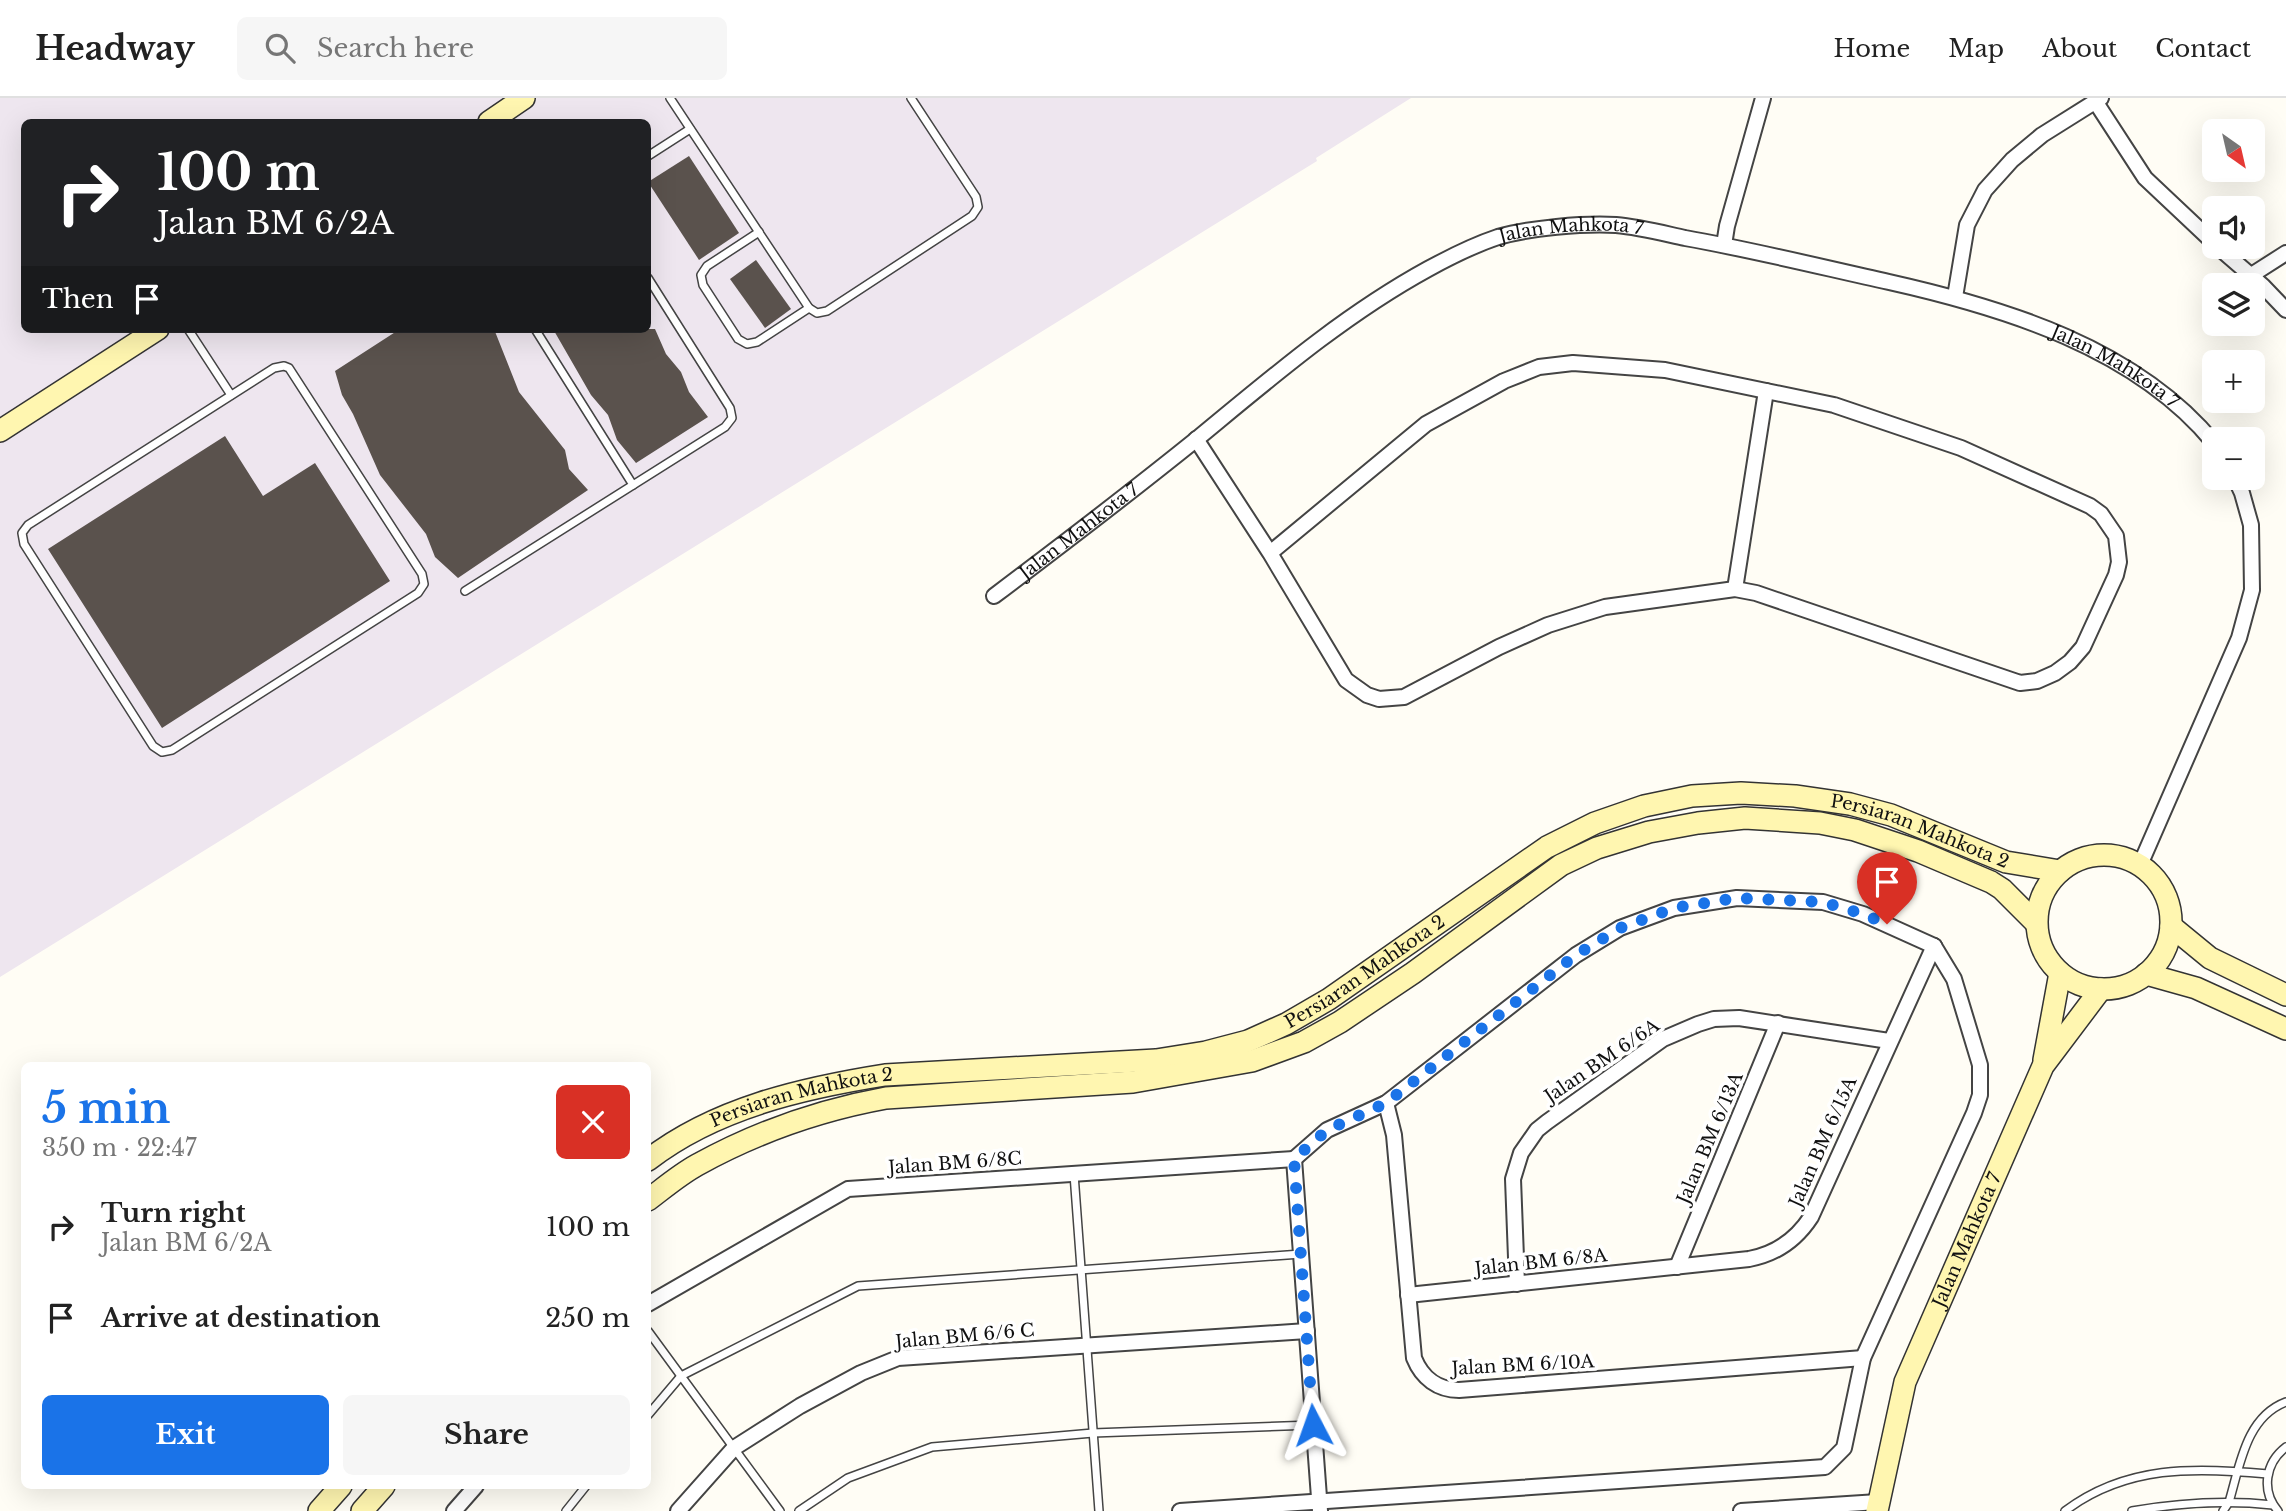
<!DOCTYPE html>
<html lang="en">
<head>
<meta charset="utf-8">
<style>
  :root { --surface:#fff; --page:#f6f6f6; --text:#222; --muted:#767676; --line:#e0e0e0; --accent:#1a73e8 }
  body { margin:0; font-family:"Libre Baskerville",serif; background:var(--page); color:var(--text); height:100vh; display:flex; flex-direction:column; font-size:26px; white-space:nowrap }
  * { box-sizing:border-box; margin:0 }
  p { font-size:23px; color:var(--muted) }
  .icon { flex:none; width:38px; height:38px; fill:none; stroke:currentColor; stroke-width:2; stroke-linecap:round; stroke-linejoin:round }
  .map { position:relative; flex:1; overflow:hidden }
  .details { position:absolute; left:21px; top:964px; width:630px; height:427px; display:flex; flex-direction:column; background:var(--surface); border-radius:10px; box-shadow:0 7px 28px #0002 }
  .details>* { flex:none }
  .top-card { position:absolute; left:21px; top:21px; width:630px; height:214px; border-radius:10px; box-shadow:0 7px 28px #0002; background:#202124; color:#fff; overflow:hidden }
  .needle { width:46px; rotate:146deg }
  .fabs { position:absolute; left:2202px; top:21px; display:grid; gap:14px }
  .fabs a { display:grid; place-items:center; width:63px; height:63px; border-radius:10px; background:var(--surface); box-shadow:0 7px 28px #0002; font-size:35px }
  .pin { position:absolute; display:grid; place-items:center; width:60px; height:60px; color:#fff; margin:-72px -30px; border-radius:50% 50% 50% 0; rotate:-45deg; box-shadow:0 0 7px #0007 }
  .pin .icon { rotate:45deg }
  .me { position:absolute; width:77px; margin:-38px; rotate:356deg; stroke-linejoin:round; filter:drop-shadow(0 0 5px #0008) }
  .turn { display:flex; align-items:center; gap:24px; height:147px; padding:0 21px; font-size:32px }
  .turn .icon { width:91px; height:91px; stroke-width:2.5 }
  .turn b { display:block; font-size:49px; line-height:60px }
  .then { display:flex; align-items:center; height:66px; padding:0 21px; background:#0003; gap:14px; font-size:26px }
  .round { display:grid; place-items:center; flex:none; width:74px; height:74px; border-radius:10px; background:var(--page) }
  .headline { display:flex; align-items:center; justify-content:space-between; height:119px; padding:0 21px }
  h1 { font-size:42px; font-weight:800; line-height:52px; color:var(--accent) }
  .action { display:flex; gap:14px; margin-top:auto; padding:14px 21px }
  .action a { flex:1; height:80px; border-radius:10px; background:var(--accent); color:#fff; font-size:28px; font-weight:800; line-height:80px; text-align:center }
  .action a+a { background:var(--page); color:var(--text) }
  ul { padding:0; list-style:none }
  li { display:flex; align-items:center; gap:21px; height:91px; padding:0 21px }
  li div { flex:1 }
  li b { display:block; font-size:26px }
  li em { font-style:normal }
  header { display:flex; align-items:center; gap:42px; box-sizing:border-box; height:98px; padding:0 35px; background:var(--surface); border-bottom:2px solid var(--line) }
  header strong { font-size:33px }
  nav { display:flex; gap:38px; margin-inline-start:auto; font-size:24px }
  .search { width:490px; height:63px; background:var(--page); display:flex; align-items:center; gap:18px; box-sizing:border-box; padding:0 24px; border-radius:10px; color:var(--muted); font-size:26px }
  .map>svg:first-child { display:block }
  .industrial { fill:#eee6ef; fill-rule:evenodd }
  .building { fill:#5a524d }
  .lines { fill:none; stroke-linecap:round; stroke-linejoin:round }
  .lane-casing { stroke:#444; stroke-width:10 }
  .street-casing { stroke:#444; stroke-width:18 }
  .secondary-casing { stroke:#333; stroke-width:24 }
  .lane { stroke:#fff; stroke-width:7 }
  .street { stroke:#fff; stroke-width:14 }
  .secondary { stroke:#fff6b0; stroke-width:21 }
  .route { stroke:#1a73e8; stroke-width:12; stroke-dasharray:0 21.6 }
  .labels { text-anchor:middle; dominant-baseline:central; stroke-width:7; stroke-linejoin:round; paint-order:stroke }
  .street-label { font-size:18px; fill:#111; stroke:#fff }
</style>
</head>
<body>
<header>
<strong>Headway</strong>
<div class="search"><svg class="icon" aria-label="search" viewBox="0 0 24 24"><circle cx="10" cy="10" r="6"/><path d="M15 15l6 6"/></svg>Search here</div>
<nav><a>Home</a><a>Map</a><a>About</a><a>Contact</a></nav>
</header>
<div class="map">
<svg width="2286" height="1413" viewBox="0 0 2286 1413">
  <rect width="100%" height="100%" fill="#fffdf5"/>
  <!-- industrial -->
  <path class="industrial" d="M0,0H1411L1316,60L1317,63L0,879ZM24,24H648V231H24Z"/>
  <!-- building -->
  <g class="building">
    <polygon points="689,58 739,135 699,162 648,84"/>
    <polygon points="756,162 791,211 765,230 730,181"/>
    <polygon points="400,231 494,231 519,294 565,352 569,371 588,392 458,480 435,459 426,436 380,377 353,316 342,297 335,273"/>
    <polygon points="553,231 655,231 666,256 681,274 689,294 708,319 636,365 617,342 608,317 591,297"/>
    <polygon points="225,338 263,398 315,365 390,483 162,630 48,451"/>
  </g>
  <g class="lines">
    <!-- lane casing -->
    <g class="lane-casing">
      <g id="lane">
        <polyline points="670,0 809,210 817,215 827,213 972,118 978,109 976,99 911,0"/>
        <polyline points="648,58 690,31"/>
        <polyline points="759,134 707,168 701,177 703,187 738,241 747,246 757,244 809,210"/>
        <polyline points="188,231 231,297"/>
        <polygon points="284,268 289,270 422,476 424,486 418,495 172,652 162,654 153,648 24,446 22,435 28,427 274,270"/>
        <polyline points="633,387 725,329 732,320 730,310 648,180"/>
        <polyline points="465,493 633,387 535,231"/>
        <polyline points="1074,1076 1099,1413"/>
        <polyline points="648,1233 780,1413"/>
        <polyline points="648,1317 681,1278 858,1188 1301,1156"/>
        <polyline points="566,1413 586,1388"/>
        <polyline points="799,1413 848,1380 932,1349 1093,1335 1313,1327"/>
        <path d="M2065,1413C2126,1367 2195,1369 2268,1376"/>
        <path d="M2132,1413C2178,1405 2226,1402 2273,1407"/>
        <path d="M2223,1413L2229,1404C2240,1367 2246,1319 2286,1304"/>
        <path d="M2278,1413C2261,1393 2265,1365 2286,1349"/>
      </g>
    </g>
    <!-- street casing -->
    <g class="street-casing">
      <g id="street">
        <polyline points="2095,3 2145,80 2214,145"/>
        <polyline points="1724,147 1727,128 1763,0"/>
        <polyline points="2218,149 2263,188 2286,212"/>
        <polyline points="2250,178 2286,155"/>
        <polyline points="1955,199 1967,127 1985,92 2012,62 2042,37 2101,0"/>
        <polyline points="1196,341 1270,455 1346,582 1367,597 1379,601 1404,599 1499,549 1548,527 1605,509 1735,491 1756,495 2020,585 2037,583 2055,575 2070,564 2083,549 2116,477 2119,464 2116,438 2101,416 2090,408 1961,350 1834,307 1665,272 1573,265 1539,269 1504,283 1426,326 1270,455"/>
        <polyline points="1735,491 1766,293"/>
        <path id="s1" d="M994,498C1063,446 1131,394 1198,340C1272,279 1344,217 1428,171C1450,159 1474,147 1498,139C1529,130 1584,125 1616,127C1639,129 1662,135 1685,140C1753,152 1821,169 1889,184C2005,210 2136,250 2214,345"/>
        <polyline points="2140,767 2239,540 2252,492 2251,427 2242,395 2235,380"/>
        <path d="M1386,1005L1394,1037L1414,1260C1422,1280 1438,1292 1459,1292L1863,1260"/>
        <polyline points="1294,1061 1327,1032 1386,1005 1576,857 1620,830 1674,810 1737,800 1823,804 1863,816 1934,848"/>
        <polyline points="1294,1061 1320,1413"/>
        <polyline points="1677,1169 1778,925"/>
        <polyline points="1517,1186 1513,1081 1521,1055 1537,1032 1547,1024 1663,941 1698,926 1714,921 1739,920 1889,943"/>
        <path d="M1408,1197L1749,1161C1776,1156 1796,1142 1811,1119L1934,848"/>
        <polyline points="648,1206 848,1091 1294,1061"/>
        <polyline points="454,1413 476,1388"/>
        <polyline points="678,1413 734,1350 800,1308 861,1275 898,1260 1307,1233"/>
        <polyline points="1180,1413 1825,1369 1844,1350 1863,1260 1974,1015 1980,997 1980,967 1954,881 1934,848"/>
        <polyline points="1741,1413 1878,1404"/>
      </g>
    </g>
    <!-- secondary casing -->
    <g class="secondary-casing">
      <g id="secondary">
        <polyline points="489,24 524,0"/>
        <polyline points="0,333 158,231"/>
        <circle cx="2104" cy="824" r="67"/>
        <polyline points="2171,828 2210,860 2286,897"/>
        <polyline points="2146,876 2196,890 2286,931"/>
        <polyline points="2044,962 2060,875"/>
        <path id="s2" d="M648,1062C715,1010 803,990 885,977L1156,962L1206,954L1248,943L1286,926L1329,901L1547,749L1595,725L1644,708L1692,698L1741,695L1795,698L1850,706L1891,717L2006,764L2060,773"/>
        <path d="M648,1102C664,1090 679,1077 697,1067C755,1035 820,1012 886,1000L1133,984L1252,963L1304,944L1340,924L1413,875L1561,767L1597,750L1649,734L1698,725L1745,720L1820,725L1855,732L1918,753L1991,784L2002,791L2036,825"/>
        <polyline points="319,1413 341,1388"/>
        <polyline points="362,1413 384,1388"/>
        <path id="s3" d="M1877,1413L1905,1284L2043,968L2101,891"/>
      </g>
    </g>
    <!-- lane -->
    <use href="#lane" class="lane"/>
    <!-- street -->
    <use href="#street" class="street"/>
    <!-- secondary -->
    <use href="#secondary" class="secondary"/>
  </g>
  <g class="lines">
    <!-- route -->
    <polyline class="route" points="1313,1327 1294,1061 1327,1032 1386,1005 1576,857 1620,830 1674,810 1737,800 1823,804 1863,816 1887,826"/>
  </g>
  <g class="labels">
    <!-- street labels -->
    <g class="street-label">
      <text stroke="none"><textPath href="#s1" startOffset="695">Jalan Mahkota 7</textPath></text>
      <text stroke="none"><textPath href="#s1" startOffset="1262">Jalan Mahkota 7</textPath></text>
      <text stroke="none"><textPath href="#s1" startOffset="107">Jalan Mahkota 7</textPath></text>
      <text stroke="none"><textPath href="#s2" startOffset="1365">Persiaran Mahkota 2</textPath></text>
      <text stroke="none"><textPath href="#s2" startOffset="756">Persiaran Mahkota 2</textPath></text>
      <text transform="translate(1602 963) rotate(-34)">Jalan BM 6/6A</text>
      <text stroke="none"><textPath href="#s2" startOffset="168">Persiaran Mahkota 2</textPath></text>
      <text transform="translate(1710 1040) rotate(-67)">Jalan BM 6/13A</text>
      <text transform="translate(1823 1044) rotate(-66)">Jalan BM 6/15A</text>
      <text transform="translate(955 1065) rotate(-4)">Jalan BM 6/8C</text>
      <text stroke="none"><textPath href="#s3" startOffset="287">Jalan Mahkota 7</textPath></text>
      <text transform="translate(1541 1164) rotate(-6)">Jalan BM 6/8A</text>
      <text transform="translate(965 1238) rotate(-5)">Jalan BM 6/6 C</text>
      <text transform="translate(1523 1267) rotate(-3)">Jalan BM 6/10A</text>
    </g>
  </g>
</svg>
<div class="fabs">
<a><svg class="needle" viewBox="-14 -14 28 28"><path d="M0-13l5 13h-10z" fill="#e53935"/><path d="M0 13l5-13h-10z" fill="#767676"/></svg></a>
<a><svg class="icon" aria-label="sound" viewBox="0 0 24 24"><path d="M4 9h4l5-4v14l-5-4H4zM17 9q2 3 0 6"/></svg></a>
<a><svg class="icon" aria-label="layers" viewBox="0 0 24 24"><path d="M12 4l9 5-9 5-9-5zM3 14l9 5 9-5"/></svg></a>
<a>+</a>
<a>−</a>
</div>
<div class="pin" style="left:1887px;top:826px;background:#d93025"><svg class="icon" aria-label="arrive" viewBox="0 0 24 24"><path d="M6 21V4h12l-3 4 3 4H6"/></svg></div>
<svg class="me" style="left:1313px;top:1327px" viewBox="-20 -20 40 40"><path d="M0-17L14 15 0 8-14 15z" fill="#1a73e8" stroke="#fff" stroke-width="4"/></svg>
<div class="top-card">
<div class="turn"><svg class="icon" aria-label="right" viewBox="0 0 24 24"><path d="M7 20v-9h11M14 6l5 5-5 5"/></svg><div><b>100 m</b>Jalan BM 6/2A</div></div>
<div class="then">Then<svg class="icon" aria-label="arrive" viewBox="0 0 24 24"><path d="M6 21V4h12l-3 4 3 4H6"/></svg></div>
</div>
<section class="details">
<div class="headline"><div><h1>5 min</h1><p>350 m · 22:47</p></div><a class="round" style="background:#d93025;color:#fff"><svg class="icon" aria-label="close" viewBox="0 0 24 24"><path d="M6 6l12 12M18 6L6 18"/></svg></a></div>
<ul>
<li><svg class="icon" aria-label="right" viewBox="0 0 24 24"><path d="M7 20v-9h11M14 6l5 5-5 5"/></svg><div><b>Turn right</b><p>Jalan BM 6/2A</p></div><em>100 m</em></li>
<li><svg class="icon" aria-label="arrive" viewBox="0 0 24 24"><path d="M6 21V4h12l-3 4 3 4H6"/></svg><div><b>Arrive at destination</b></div><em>250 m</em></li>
</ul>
<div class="action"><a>Exit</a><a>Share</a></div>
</section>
</div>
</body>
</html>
